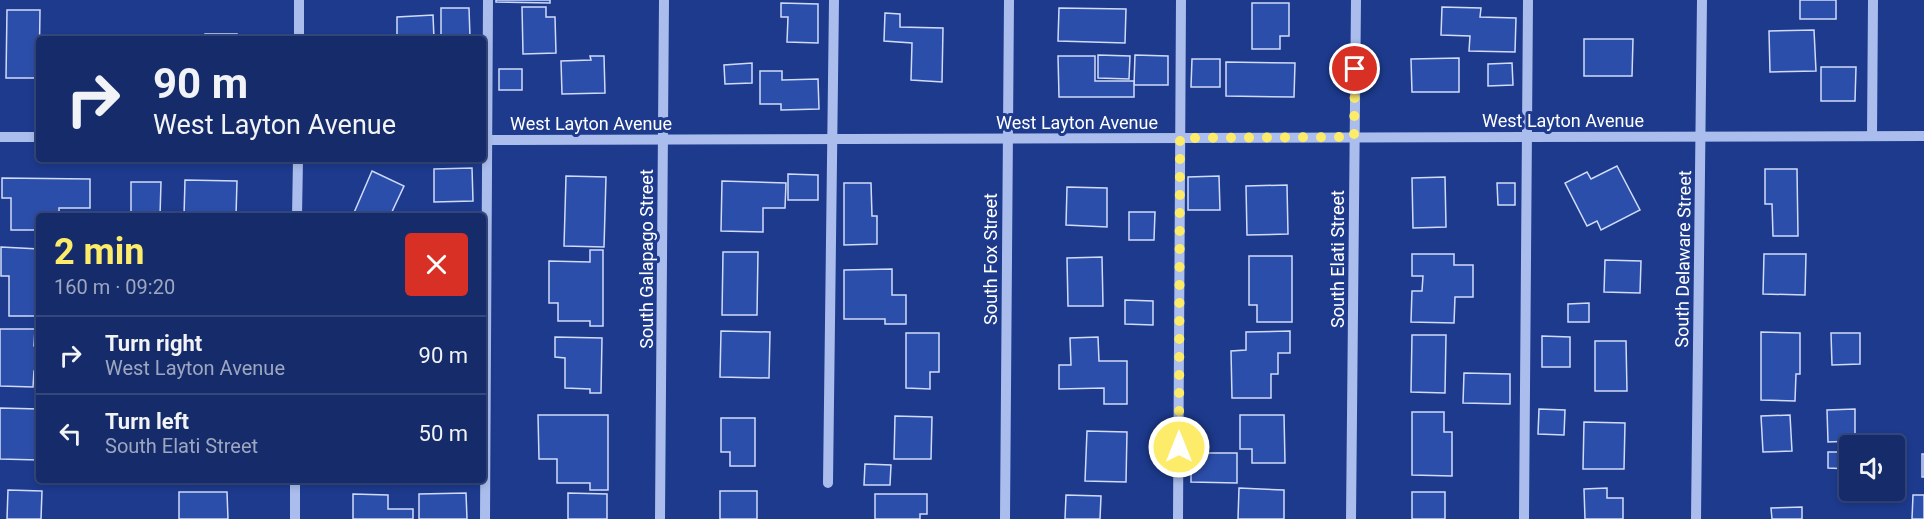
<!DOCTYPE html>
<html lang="en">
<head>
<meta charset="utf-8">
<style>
  :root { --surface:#162c6a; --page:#1f3470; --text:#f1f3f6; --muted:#9ea7c1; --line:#35487e; --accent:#fdec69 }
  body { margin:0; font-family:Roboto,sans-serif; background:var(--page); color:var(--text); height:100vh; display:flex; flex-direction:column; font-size:22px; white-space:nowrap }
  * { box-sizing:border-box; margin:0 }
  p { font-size:20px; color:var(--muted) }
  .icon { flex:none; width:33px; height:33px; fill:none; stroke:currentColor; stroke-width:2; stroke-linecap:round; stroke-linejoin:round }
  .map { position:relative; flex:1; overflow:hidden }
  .side { position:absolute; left:36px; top:213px; width:450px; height:270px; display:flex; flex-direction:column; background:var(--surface); border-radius:6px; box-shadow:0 3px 9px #0003,0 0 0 2px var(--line) }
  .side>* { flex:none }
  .hud { position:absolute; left:36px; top:36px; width:450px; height:126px; border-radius:6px; box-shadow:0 3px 9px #0003,0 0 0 2px var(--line); background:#162c6a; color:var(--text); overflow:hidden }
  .tools { position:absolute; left:1839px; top:435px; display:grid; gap:12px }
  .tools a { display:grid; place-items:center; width:66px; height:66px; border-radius:6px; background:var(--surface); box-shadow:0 3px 9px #0003,0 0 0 2px var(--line); font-size:30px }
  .pin { position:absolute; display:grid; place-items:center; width:51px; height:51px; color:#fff; margin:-26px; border:3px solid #fff; border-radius:50%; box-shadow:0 2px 6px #0007 }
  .me { position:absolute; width:66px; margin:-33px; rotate:0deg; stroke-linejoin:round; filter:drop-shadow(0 0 4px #0008) }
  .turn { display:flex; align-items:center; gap:21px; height:126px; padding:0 18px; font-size:27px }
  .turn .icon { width:78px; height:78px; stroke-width:2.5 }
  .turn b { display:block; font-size:42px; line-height:51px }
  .round { display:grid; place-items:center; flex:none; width:63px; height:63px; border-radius:6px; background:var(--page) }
  .headline { display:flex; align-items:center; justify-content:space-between; height:102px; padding:0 18px }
  h1 { font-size:36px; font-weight:700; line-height:45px; color:var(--accent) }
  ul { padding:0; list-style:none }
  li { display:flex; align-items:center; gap:18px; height:78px; padding:0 18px; border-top:2px solid var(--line) }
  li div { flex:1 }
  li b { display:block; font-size:22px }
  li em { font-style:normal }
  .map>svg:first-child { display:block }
  .building { fill:#2c4eab; stroke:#d0dbf9; stroke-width:1.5 }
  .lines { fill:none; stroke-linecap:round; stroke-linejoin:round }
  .minor { stroke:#aabded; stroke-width:10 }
  .route { stroke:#fdec69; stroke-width:10; stroke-dasharray:0 18 }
  .labels { text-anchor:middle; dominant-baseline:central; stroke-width:6; stroke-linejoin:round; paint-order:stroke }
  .street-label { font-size:18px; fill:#fff; stroke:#1d3a8d }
</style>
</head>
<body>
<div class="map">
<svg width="1924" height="519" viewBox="0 0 1924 519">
  <rect width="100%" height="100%" fill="#1d3a8d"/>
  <!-- building -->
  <g class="building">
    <polygon points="496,0 550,0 550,3 496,2"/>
    <rect x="1800" y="0" width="36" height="19"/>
    <polygon points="781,3 818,4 818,43 787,42 788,17 781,17"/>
    <polygon points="1252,3 1289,3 1289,36 1280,36 1280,49 1252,49"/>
    <polygon points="522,7 546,7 546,17 555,17 556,53 523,54"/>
    <polygon points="1442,7 1481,8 1480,17 1516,18 1515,52 1469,51 1470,36 1441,35"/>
    <polygon points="441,8 469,8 470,37 441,37"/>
    <polygon points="1059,8 1126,9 1125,43 1058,41"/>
    <polygon points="7,10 40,10 39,78 6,78"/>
    <polygon points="885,13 900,14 900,27 943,28 942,82 911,80 912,43 884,41"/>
    <polygon points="433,15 434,39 397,39 397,17"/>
    <polygon points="1814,30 1816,71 1770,72 1769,31"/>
    <rect x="205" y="34" width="32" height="5"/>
    <polygon points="1584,39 1633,39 1632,76 1584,76"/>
    <polygon points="1098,55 1130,56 1129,79 1098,78"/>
    <polygon points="1135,55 1168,56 1168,85 1134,85"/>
    <polygon points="590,56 604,56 605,93 562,94 561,61 591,60"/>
    <polygon points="1058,56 1095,56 1095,81 1134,81 1134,97 1059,97"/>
    <polygon points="1459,58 1459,92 1412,92 1411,59"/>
    <polygon points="1192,59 1220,59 1220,87 1191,87"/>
    <polygon points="1226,62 1295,63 1294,97 1226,96"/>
    <polygon points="752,63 752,83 725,84 724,65"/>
    <polygon points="1512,63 1513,85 1488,86 1488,64"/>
    <polygon points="1821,67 1856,67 1855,101 1821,101"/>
    <rect x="499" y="69" width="23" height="21"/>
    <polygon points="760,71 782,71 782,80 818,79 819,109 781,110 781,104 760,104"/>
    <polygon points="1617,166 1640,210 1601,230 1597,221 1587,226 1565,183 1587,172 1591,179"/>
    <polygon points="472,168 473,201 434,202 434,169"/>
    <polygon points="1765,169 1797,169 1798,236 1773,236 1772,204 1765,204"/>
    <polygon points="372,171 404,186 390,216 353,215"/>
    <polygon points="788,174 818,175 818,200 788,200"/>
    <polygon points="566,176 606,177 604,247 564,246"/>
    <polygon points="1219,176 1220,210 1188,210 1188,177"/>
    <polygon points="1445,177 1446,227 1413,228 1412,178"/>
    <polygon points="2,178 90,179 90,208 59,208 59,216 39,216 39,230 11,230 11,198 2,198"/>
    <polygon points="185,180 237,181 236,216 184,216"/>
    <polygon points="722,181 786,183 785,208 763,208 763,232 721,231"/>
    <polygon points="131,182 161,182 160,216 131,216"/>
    <polygon points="844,183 871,183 872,216 877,216 877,244 844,245"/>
    <polygon points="1497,183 1515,183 1515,205 1498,205"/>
    <polygon points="1287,185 1288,234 1247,235 1246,186"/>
    <polygon points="1067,187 1107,188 1107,227 1066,225"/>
    <polygon points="1129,212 1155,212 1154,240 1129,240"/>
    <polygon points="1,247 39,249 37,316 9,316 9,276 1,276"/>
    <polygon points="590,250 603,250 603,326 590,326 590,321 558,321 558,303 549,303 549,261 590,262"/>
    <polygon points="723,252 758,252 757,315 722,315"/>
    <polygon points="1412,254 1454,254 1454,265 1473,265 1473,297 1455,297 1454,323 1411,322 1412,291 1422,291 1423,276 1412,276"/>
    <polygon points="1764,254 1806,254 1805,295 1763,294"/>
    <polygon points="1249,256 1292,256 1292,322 1257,322 1257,305 1249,305"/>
    <polygon points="1102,257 1103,306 1068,306 1067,258"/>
    <polygon points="1605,260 1641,261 1640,293 1604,292"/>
    <polygon points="892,269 892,295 906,295 906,324 885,324 885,319 844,319 844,270"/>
    <polygon points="1125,300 1153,301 1153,325 1125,324"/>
    <polygon points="1589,303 1589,322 1568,322 1568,304"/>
    <polygon points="0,329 35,329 34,346 39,347 39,371 34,371 33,387 0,386"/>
    <polygon points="721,331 770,332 769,378 720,377"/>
    <polygon points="1290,331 1290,353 1278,353 1278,374 1271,374 1271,398 1232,398 1231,351 1246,350 1246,332"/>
    <polygon points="1761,332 1800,333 1800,374 1796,374 1795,401 1761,400"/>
    <polygon points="906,333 939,333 939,372 930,372 930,389 906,388"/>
    <polygon points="1831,333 1860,333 1860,364 1832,365"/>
    <polygon points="1412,335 1446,335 1445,393 1411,392"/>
    <polygon points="1542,336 1570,337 1570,367 1542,367"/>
    <polygon points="555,337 602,338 601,393 590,393 590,389 565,388 565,358 555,357"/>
    <polygon points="1098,337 1099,361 1127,361 1127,404 1104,404 1104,388 1059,389 1059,365 1071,365 1070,338"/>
    <polygon points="1595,341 1626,341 1627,391 1595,391"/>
    <polygon points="1464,373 1510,374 1510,404 1463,403"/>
    <polygon points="0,408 39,409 39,460 0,459"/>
    <polygon points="1539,409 1565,410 1564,435 1538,434"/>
    <polygon points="1855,409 1855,441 1828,442 1827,410"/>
    <polygon points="1412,412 1444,412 1444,432 1452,432 1452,476 1412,475"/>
    <polygon points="538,415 608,415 608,490 590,490 590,483 557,483 557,459 539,459"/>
    <polygon points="1240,415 1284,415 1285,463 1252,463 1252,449 1240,449"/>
    <polygon points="1790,415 1792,451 1763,452 1761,416"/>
    <polygon points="895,416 932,417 931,459 894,459"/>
    <polygon points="721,418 755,418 755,466 730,466 730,452 721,452"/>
    <polygon points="1584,422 1625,423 1624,469 1583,469"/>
    <polygon points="1087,431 1127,432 1126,482 1085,481"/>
    <polygon points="1828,452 1850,452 1850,469 1828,468"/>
    <polygon points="1191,453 1237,453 1237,483 1191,482"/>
    <rect x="1922" y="454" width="2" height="23"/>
    <polygon points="865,464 891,465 890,485 864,485"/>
    <polygon points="1239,488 1284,490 1284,519 1238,519"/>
    <polygon points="1607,488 1607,498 1623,498 1623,519 1585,519 1584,489"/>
    <polygon points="8,490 42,491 41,519 7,519"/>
    <rect x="720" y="491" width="37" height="28"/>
    <polygon points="179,492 227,492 228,519 179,519"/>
    <rect x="1412" y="492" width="33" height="27"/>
    <polygon points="466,493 467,519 419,519 419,494"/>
    <polygon points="568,493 607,494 607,519 568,519"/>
    <polygon points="353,494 388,495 388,509 413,509 413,519 353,519"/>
    <polygon points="875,494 927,494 927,514 920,514 920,519 875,519"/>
    <polygon points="1066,495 1101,496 1100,519 1065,519"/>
    <polygon points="1913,495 1924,495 1924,519 1912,519"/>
    <polygon points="1802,507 1802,519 1772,519 1771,508"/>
  </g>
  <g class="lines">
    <!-- minor -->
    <g class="minor">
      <polyline points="299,39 299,0"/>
      <polyline points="1872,136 1873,0"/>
      <polyline points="0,137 39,137"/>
      <polyline points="483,140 1924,136"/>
      <polyline points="297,216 298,159"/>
      <polyline points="828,483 834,0"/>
      <polyline points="295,519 295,480"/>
      <polyline points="485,519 488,0"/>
      <polyline points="660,519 664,0"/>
      <polyline points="1005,519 1009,0"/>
      <polyline points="1178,519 1181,0"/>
      <polyline points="1351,519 1356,0"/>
      <polyline points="1524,519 1528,0"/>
      <polyline points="1696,519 1702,0"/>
    </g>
  </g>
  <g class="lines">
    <!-- route -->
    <polyline class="route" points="1179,447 1180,138 1354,137 1355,69"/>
  </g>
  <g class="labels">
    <!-- street labels -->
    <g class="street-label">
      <text x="1563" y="120">West Layton Avenue</text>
      <text x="1077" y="122">West Layton Avenue</text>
      <text x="591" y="123">West Layton Avenue</text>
      <text transform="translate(646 259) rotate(-90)">South Galapago Street</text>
      <text transform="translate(990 259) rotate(-90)">South Fox Street</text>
      <text transform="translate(1337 259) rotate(-90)">South Elati Street</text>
      <text transform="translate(1683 259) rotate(-89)">South Delaware Street</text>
    </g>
  </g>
</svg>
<div class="tools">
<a><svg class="icon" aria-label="sound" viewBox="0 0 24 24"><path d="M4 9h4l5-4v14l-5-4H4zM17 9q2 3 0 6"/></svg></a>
</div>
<div class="pin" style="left:1355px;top:69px;background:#d93025"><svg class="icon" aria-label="arrive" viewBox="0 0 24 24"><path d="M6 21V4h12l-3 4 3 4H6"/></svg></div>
<svg class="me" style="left:1179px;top:447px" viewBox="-20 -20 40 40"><circle r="17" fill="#fdec69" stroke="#fff" stroke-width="3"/><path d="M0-11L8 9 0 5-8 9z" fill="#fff"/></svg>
<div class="hud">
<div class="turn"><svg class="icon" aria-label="right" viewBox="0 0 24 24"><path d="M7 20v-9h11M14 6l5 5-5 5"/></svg><div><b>90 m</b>West Layton Avenue</div></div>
</div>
<section class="side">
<div class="headline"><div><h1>2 min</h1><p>160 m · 09:20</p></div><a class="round" style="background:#d93025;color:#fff"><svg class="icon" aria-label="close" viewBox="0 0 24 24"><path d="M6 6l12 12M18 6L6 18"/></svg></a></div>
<ul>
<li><svg class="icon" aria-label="right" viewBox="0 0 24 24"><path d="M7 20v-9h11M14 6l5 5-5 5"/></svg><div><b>Turn right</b><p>West Layton Avenue</p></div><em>90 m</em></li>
<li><svg class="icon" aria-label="left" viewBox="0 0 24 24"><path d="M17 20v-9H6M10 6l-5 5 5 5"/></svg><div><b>Turn left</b><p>South Elati Street</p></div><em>50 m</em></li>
</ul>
</section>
</div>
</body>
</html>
